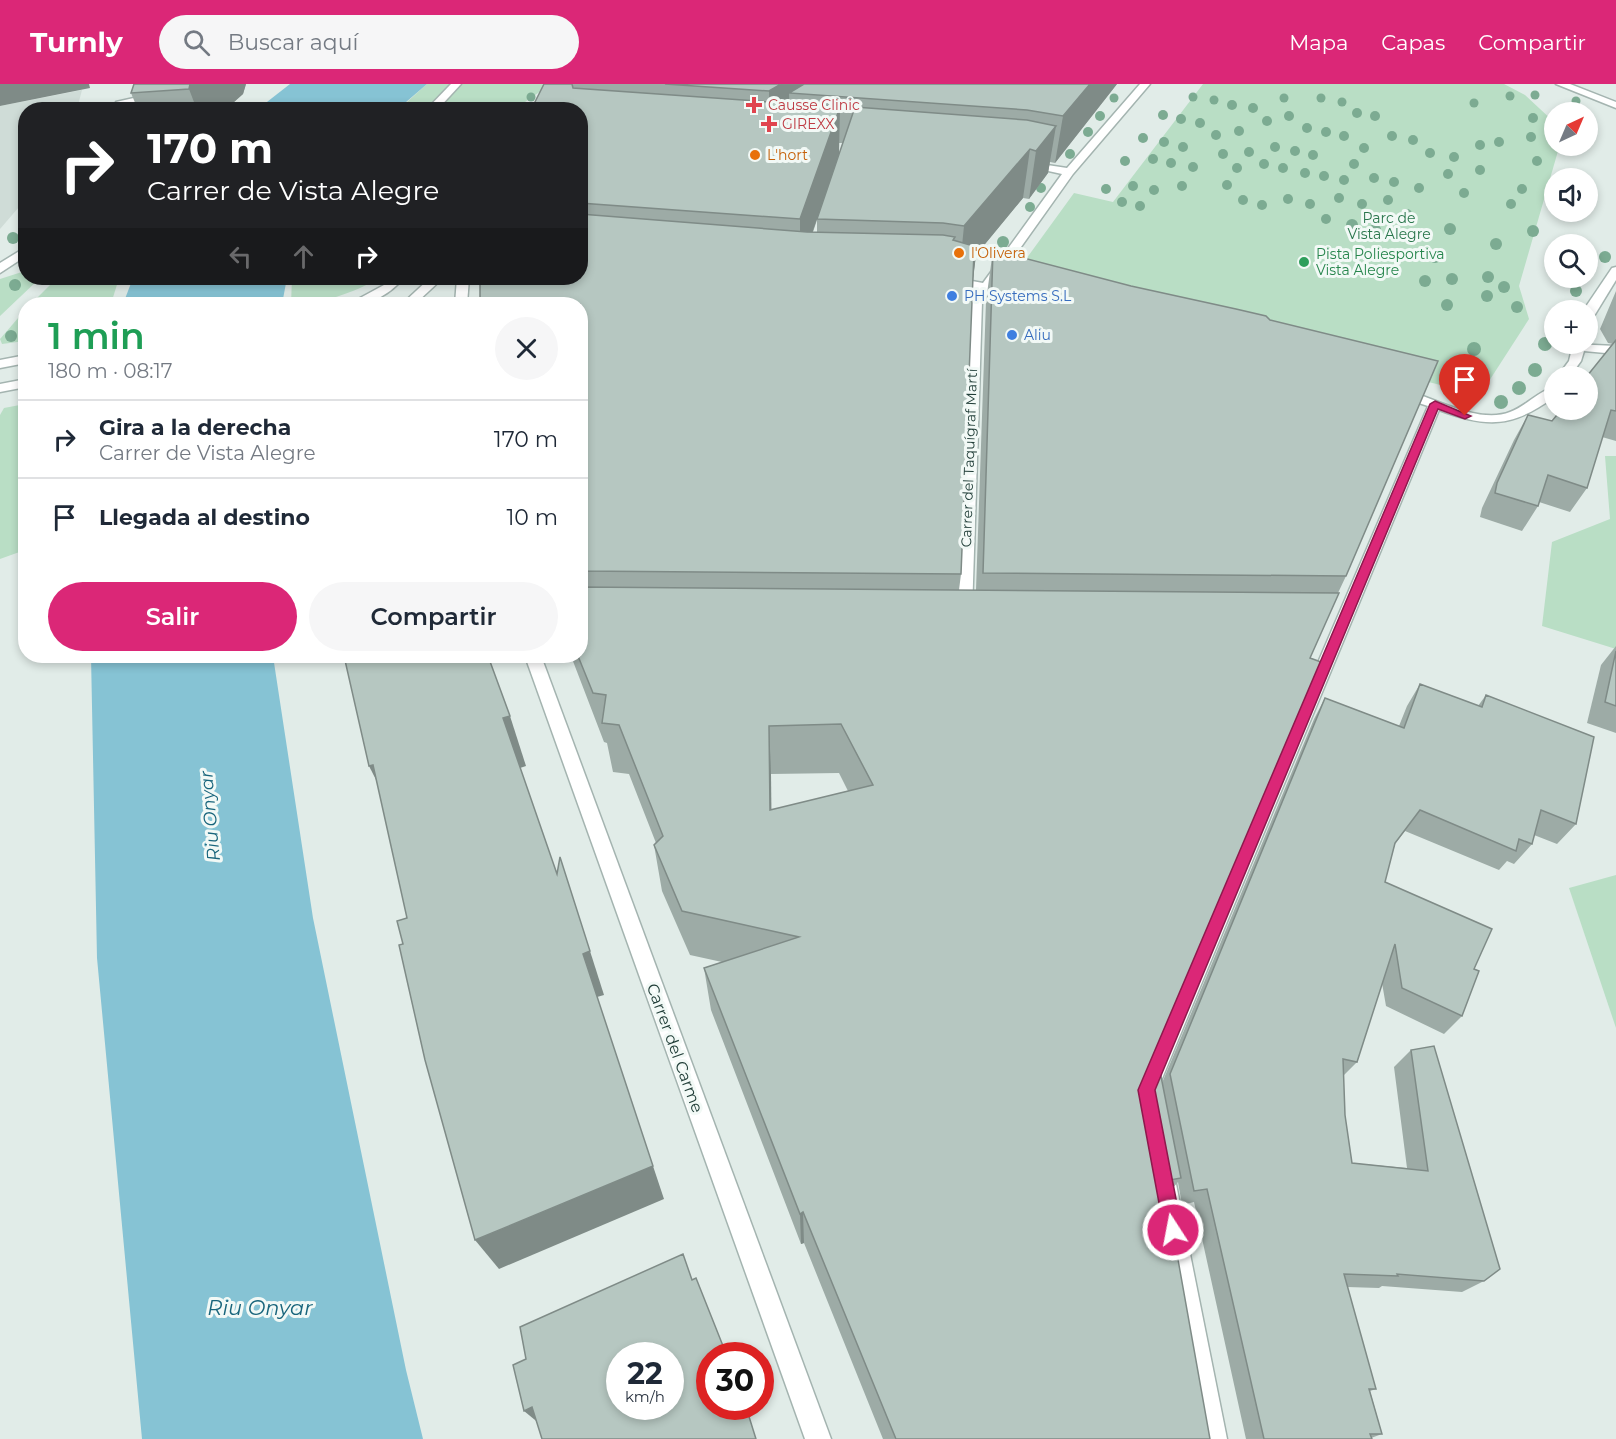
<!DOCTYPE html>
<html lang="es">
<head>
<meta charset="utf-8">
<style>
  :root { --surface:#fff; --page:#f6f6f7; --text:#1f2937; --muted:#747a83; --line:#e0e1e3; --accent:#db2777 }
  body { margin:0; font-family:Montserrat,sans-serif; background:var(--page); color:var(--text); height:100vh; display:flex; flex-direction:column; font-size:22px; white-space:nowrap }
  * { box-sizing:border-box; margin:0 }
  p { font-size:20px; color:var(--muted) }
  .icon { flex:none; width:33px; height:33px; fill:none; stroke:currentColor; stroke-width:2; stroke-linecap:round; stroke-linejoin:round }
  .map { position:relative; flex:1; overflow:hidden }
  .panel { position:absolute; left:18px; top:213px; width:570px; height:366px; display:flex; flex-direction:column; background:var(--surface); border-radius:24px; box-shadow:0 3px 9px #0003 }
  .panel>* { flex:none }
  .guide { position:absolute; left:18px; top:18px; width:570px; height:183px; border-radius:24px; box-shadow:0 3px 9px #0003; background:#202124; color:#fff; overflow:hidden }
  .needle { width:39px; rotate:44deg }
  .controls { position:absolute; left:1544px; top:18px; display:grid; gap:12px }
  .controls a { display:grid; place-items:center; width:54px; height:54px; border-radius:50%; background:var(--surface); box-shadow:0 3px 9px #0003; font-size:30px }
  .speed { position:absolute; left:606px; top:1258px; display:flex; gap:12px; font-size:30px; font-weight:700; text-align:center }
  .speed>* { display:grid; place-content:center; width:78px; height:78px; border-radius:50%; background:var(--surface); box-shadow:0 3px 9px #0003; line-height:1 }
  .speed small { font-size:15px; font-weight:400 }
  .speed .limit { border:9px solid #d22; background:#fff; color:#111 }
  .pin { position:absolute; display:grid; place-items:center; width:51px; height:51px; color:#fff; margin:-62px -26px; border-radius:50% 50% 50% 0; rotate:-45deg; box-shadow:0 0 6px #0007 }
  .pin .icon { rotate:45deg }
  .me { position:absolute; width:66px; margin:-33px; rotate:349deg; stroke-linejoin:round; filter:drop-shadow(0 0 4px #0008) }
  .turn { display:flex; align-items:center; gap:21px; height:126px; padding:0 30px; font-size:27px }
  .turn .icon { width:78px; height:78px; stroke-width:2.5 }
  .turn b { display:block; font-size:42px; line-height:51px }
  .lanes { display:flex; align-items:center; height:57px; padding:0 30px; background:#0003; justify-content:center; gap:30px; direction:ltr }
  .lanes .off { opacity:.35 }
  .round { display:grid; place-items:center; flex:none; width:63px; height:63px; border-radius:32px; background:var(--page) }
  .overview { display:flex; align-items:center; justify-content:space-between; height:102px; padding:0 30px }
  h1 { font-size:36px; font-weight:600; line-height:45px; color:#1e9e55 }
  .button { display:flex; gap:12px; margin-top:auto; padding:12px 30px }
  .button a { flex:1; height:69px; border-radius:36px; background:var(--accent); color:#fff; font-size:24px; font-weight:600; line-height:69px; text-align:center }
  .button a+a { background:var(--page); color:var(--text) }
  ul { padding:0; list-style:none }
  li { display:flex; align-items:center; gap:18px; height:78px; padding:0 30px; border-top:2px solid var(--line) }
  li div { flex:1 }
  li b { display:block; font-size:22px }
  li em { font-style:normal }
  header { display:flex; align-items:center; gap:36px; box-sizing:border-box; height:84px; padding:0 30px; background:var(--accent); color:#fff }
  header strong { font-size:28px }
  nav { display:flex; gap:33px; margin-inline-start:auto; font-size:21px }
  .search { width:420px; height:54px; background:var(--page); display:flex; align-items:center; gap:15px; box-sizing:border-box; padding:0 21px; border-radius:33px; color:var(--muted); font-size:22px }
  .map>svg:first-child { display:block }
  .built { fill:#cfdcd7 }
  .green { fill:#b9dec5 }
  .water { fill:#86c3d4 }
  .lines { fill:none; stroke-linecap:round; stroke-linejoin:round }
  .minor-casing { stroke:#a4b4b0; stroke-width:3 }
  .minor { fill:#fff; fill-rule:evenodd }
  .tree { fill:#7cab92 }
  .wall { fill:#9daba6; fill-rule:evenodd }
  .shaded-wall { fill:#7f8b87 }
  .building { fill:#b6c7c1; stroke:#7f8b87; stroke-width:1.5; fill-rule:evenodd }
  .route { fill:#db2777; stroke:#8e194d; stroke-width:1.5 }
  .health-dot { fill:#e0444e; stroke:#f2f9f6; stroke-width:2 }
  .food-dot { fill:#e8710a; stroke:#f2f9f6; stroke-width:2 }
  .leisure-dot { fill:#2e9e5b; stroke:#f2f9f6; stroke-width:2 }
  .shop-dot { fill:#3f7fe0; stroke:#f2f9f6; stroke-width:2 }
  .labels { text-anchor:middle; dominant-baseline:central; stroke-width:6; stroke-linejoin:round; paint-order:stroke }
  .far-health-label { font-size:14px; fill:#be3a42; stroke:#f2f9f6; text-anchor:start }
  .far-food-label { font-size:14px; fill:#c56008; stroke:#f2f9f6; text-anchor:start }
  .far-park-label { font-size:14px; fill:#29764c; stroke:#f2f9f6 }
  .far-leisure-label { font-size:14px; fill:#27864d; stroke:#f2f9f6; text-anchor:start }
  .far-shop-label { font-size:14px; fill:#366cbe; stroke:#f2f9f6; text-anchor:start }
  .far-street-label { font-size:14px; fill:#213e38; stroke:#f2f9f6 }
  .street-label { font-size:16px; fill:#213e38; stroke:#f2f9f6 }
  .water-label { font-size:18px; font-style:italic; fill:#18657c; stroke:#f2f9f6 }
  .near-water-label { font-size:21px; font-style:italic; fill:#18657c; stroke:#f2f9f6 }
</style>
</head>
<body>
<header>
<strong>Turnly</strong>
<div class="search"><svg class="icon" aria-label="search" viewBox="0 0 24 24"><circle cx="10" cy="10" r="6"/><path d="M15 15l6 6"/></svg>Buscar aquí</div>
<nav><a>Mapa</a><a>Capas</a><a>Compartir</a></nav>
</header>
<div class="map">
<svg width="1616" height="1355" viewBox="0 0 1616 1355">
  <rect width="100%" height="100%" fill="#e1ece8"/>
  <!-- built -->
  <polygon class="built" points="82,6 77,25 26,26 25,116 0,145 0,22"/>
  <!-- green -->
  <g class="green">
    <polygon points="427,0 551,0 515,25 398,26"/>
    <polygon points="1203,0 1504,0 1525,11 1554,38 1554,62 1558,62 1558,67 1519,202 1529,235 1480,311 1013,193 1074,109 1113,118"/>
    <polygon points="25,187 26,194 40,194 0,232 0,195"/>
    <polygon points="57,194 119,194 111,220 31,220"/>
    <path d="M292,194H379C354,209 321,220 291,220Z"/>
    <polygon points="25,226 25,257 2,260 0,255"/>
    <polygon points="25,320 25,466 0,475 0,331 4,324"/>
    <polygon points="1605,372 1616,372 1616,565 1542,542 1552,458 1610,435"/>
    <polygon points="1616,791 1616,944 1569,804"/>
  </g>
  <!-- water -->
  <g class="water">
    <polygon points="290,0 427,0 398,25 258,25"/>
    <polygon points="133,194 287,194 282,220 123,220"/>
    <polygon points="91,572 273,572 313,834 406,1286 423,1355 142,1355 97,874"/>
  </g>
  <g class="lines">
    <!-- minor casing -->
    <g class="minor-casing">
      <g id="minor">
        <polygon points="451,0 461,0 437,26 426,26"/>
        <polygon points="1140,0 1150,0 1073,90 994,201 1016,205 1016,211 990,208 982,218 972,529 970,533 958,533 956,529 970,218 979,206 946,200 944,197 950,193 983,199 1062,90 1021,81 1021,77 1067,84"/>
        <polygon points="1556,0 1570,0 1616,18 1616,24"/>
        <polygon points="156,9 161,12 159,14 121,21 116,18"/>
        <polygon points="26,163 26,172 0,189 0,179"/>
        <polygon points="1616,183 1616,196 1591,237 1587,238 1585,224 1612,184"/>
        <path d="M391,194H403C391,210 369,222 349,220L384,201Z"/>
        <polygon points="430,194 443,194 415,220 402,220"/>
        <polygon points="457,194 469,194 467,220 455,220"/>
        <polygon points="1573,260 1616,262 1616,270 1584,267 1581,277 1570,292 1558,292 1569,277"/>
        <polygon points="26,271 26,279 0,284 0,276"/>
        <polygon points="26,295 26,303 0,308 0,300"/>
        <path d="M1554,303V313C1512,344 1487,344 1439,326L1156,1009L1148,1012L1140,1009L1137,1001L1428,322L1394,311L1392,308L1399,304C1431,312 1478,341 1510,328C1526,322 1539,307 1554,303Z"/>
        <polygon points="525,572 541,572 831,1355 805,1355"/>
        <polygon points="1162,1078 1170,1082 1174,1090 1227,1355 1201,1355 1150,1090 1154,1082"/>
      </g>
    </g>
    <!-- minor -->
    <use href="#minor" class="minor"/>
  </g>
  <!-- trees -->
  <g class="tree">
    <circle cx="1535" cy="11" r="4.5"/>
    <circle cx="1510" cy="12" r="4.5"/>
    <circle cx="531" cy="13" r="4.5"/>
    <circle cx="1193" cy="13" r="4.5"/>
    <circle cx="1114" cy="14" r="4.5"/>
    <circle cx="1284" cy="14" r="4.5"/>
    <circle cx="1321" cy="14" r="4.5"/>
    <circle cx="1214" cy="16" r="4.5"/>
    <circle cx="1576" cy="17" r="4.5"/>
    <circle cx="1342" cy="18" r="4.5"/>
    <circle cx="1474" cy="19" r="4.5"/>
    <circle cx="1232" cy="21" r="5"/>
    <circle cx="1253" cy="24" r="5"/>
    <circle cx="1357" cy="29" r="5"/>
    <circle cx="1163" cy="31" r="5"/>
    <circle cx="1100" cy="32" r="5"/>
    <circle cx="1289" cy="32" r="5"/>
    <circle cx="1375" cy="32" r="5"/>
    <circle cx="1533" cy="34" r="5"/>
    <circle cx="1181" cy="35" r="5"/>
    <circle cx="1267" cy="37" r="5"/>
    <circle cx="1200" cy="39" r="5"/>
    <circle cx="1307" cy="44" r="5"/>
    <circle cx="1239" cy="47" r="5"/>
    <circle cx="1088" cy="48" r="5"/>
    <circle cx="1326" cy="48" r="5"/>
    <circle cx="1216" cy="51" r="5"/>
    <circle cx="1344" cy="52" r="5"/>
    <circle cx="1392" cy="52" r="5"/>
    <circle cx="1531" cy="53" r="5"/>
    <circle cx="1143" cy="54" r="5"/>
    <circle cx="1413" cy="56" r="5"/>
    <circle cx="1164" cy="58" r="5"/>
    <circle cx="1499" cy="58" r="5"/>
    <circle cx="1480" cy="61" r="5"/>
    <circle cx="1183" cy="63" r="5"/>
    <circle cx="1275" cy="63" r="5"/>
    <circle cx="1364" cy="64" r="5"/>
    <circle cx="1295" cy="67" r="5"/>
    <circle cx="1249" cy="68" r="5"/>
    <circle cx="1430" cy="69" r="5"/>
    <circle cx="1070" cy="70" r="5"/>
    <circle cx="1223" cy="70" r="5"/>
    <circle cx="1313" cy="71" r="5"/>
    <circle cx="1454" cy="73" r="5"/>
    <circle cx="1153" cy="75" r="5"/>
    <circle cx="1125" cy="77" r="5"/>
    <circle cx="1537" cy="77" r="5"/>
    <circle cx="1171" cy="79" r="5"/>
    <circle cx="1264" cy="80" r="5"/>
    <circle cx="1354" cy="80" r="5"/>
    <circle cx="1193" cy="83" r="5"/>
    <circle cx="1237" cy="84" r="5"/>
    <circle cx="1283" cy="84" r="5"/>
    <circle cx="1480" cy="86" r="5"/>
    <circle cx="1305" cy="89" r="5"/>
    <circle cx="1448" cy="90" r="5"/>
    <circle cx="1324" cy="92" r="5"/>
    <circle cx="1374" cy="94" r="5"/>
    <circle cx="1344" cy="96" r="5"/>
    <circle cx="1394" cy="98" r="5"/>
    <circle cx="1227" cy="101" r="5"/>
    <circle cx="1133" cy="102" r="5"/>
    <circle cx="1182" cy="102" r="5"/>
    <circle cx="1041" cy="104" r="5"/>
    <circle cx="1419" cy="104" r="5"/>
    <circle cx="1106" cy="105" r="5"/>
    <circle cx="1522" cy="105" r="5"/>
    <circle cx="1154" cy="106" r="5"/>
    <circle cx="1464" cy="109" r="5"/>
    <circle cx="1339" cy="114" r="5"/>
    <circle cx="1288" cy="115" r="5"/>
    <circle cx="1243" cy="116" r="5"/>
    <circle cx="1388" cy="116" r="5"/>
    <circle cx="1122" cy="118" r="5"/>
    <circle cx="1310" cy="120" r="5"/>
    <circle cx="1362" cy="120" r="5"/>
    <circle cx="1511" cy="120" r="5"/>
    <circle cx="1262" cy="121" r="5"/>
    <circle cx="1140" cy="122" r="5"/>
    <circle cx="1030" cy="123" r="5"/>
    <circle cx="1407" cy="130" r="5"/>
    <circle cx="1326" cy="135" r="5"/>
    <circle cx="1352" cy="141" r="6"/>
    <circle cx="1450" cy="145" r="6"/>
    <circle cx="1375" cy="146" r="6"/>
    <circle cx="1533" cy="147" r="6"/>
    <circle cx="1398" cy="151" r="6"/>
    <circle cx="13" cy="154" r="6"/>
    <circle cx="1003" cy="158" r="6"/>
    <circle cx="1496" cy="160" r="6"/>
    <circle cx="1392" cy="171" r="6"/>
    <circle cx="1435" cy="173" r="6"/>
    <circle cx="1605" cy="173" r="6"/>
    <circle cx="1488" cy="193" r="6"/>
    <circle cx="1452" cy="195" r="6"/>
    <circle cx="1425" cy="197" r="6"/>
    <circle cx="15" cy="201" r="6"/>
    <circle cx="1504" cy="203" r="6"/>
    <circle cx="1576" cy="207" r="6"/>
    <circle cx="1487" cy="212" r="6"/>
    <circle cx="1447" cy="221" r="6"/>
    <circle cx="1517" cy="223" r="6"/>
    <circle cx="11" cy="252" r="6"/>
    <circle cx="1545" cy="260" r="7"/>
    <circle cx="1474" cy="265" r="7"/>
    <circle cx="1535" cy="286" r="7"/>
    <circle cx="1519" cy="304" r="7"/>
    <circle cx="1501" cy="318" r="7"/>
  </g>
  <!-- wall -->
  <g class="wall">
    <polygon points="246,0 243,10 225,26 138,26 131,9"/>
    <path d="M544,0H1117L1055,79L1050,78L1048,89L1029,115L1023,114L976,171L972,200L961,490L959,506H976L986,217L993,166L1346,492L1338,509L1310,574L1156,967L1162,999L1314,635L1325,614L1399,642L1407,622L1420,600L1478,622L1486,611L1576,740L1557,760L1534,751L1532,760L1514,780L1507,777L1499,786L1405,747L1395,760L1385,798L1474,885L1462,932L1444,950L1386,922L1382,899L1357,978L1343,992L1345,1031L1352,1079L1407,1084L1394,983L1411,966L1484,1197L1462,1208L1382,1202L1379,1204L1347,1203L1376,1305L1370,1307L1382,1350L1371,1354L1372,1355H1246L1194,1118L1182,1121L1178,1098L1166,1112L1210,1355H883L804,1159L801,1160L711,926L704,884L722,878L690,871L662,807L654,761L656,759L629,690L613,688L607,659L604,658L571,572H580V220L480,202L478,194H580V26ZM839,59H843L817,135V148H813L839,70ZM839,689L848,707L771,726V690Z"/>
    <polygon points="1616,207 1616,357 1602,353 1587,404 1570,428 1539,418 1538,422 1522,447 1480,433 1482,424 1514,356 1528,331 1552,337 1613,260 1608,259 1600,245"/>
    <polygon points="1616,562 1616,649 1587,639 1601,581"/>
  </g>
  <!-- shaded-wall -->
  <g class="shaded-wall">
    <polygon points="0,0 89,0 90,4 0,22"/>
    <polygon points="173,0 246,0 243,10 225,26 197,26 189,5"/>
    <polygon points="781,0 855,0 789,9 790,41 770,54 769,7"/>
    <polygon points="1090,0 1117,0 1055,79 1063,32"/>
    <polygon points="840,23 839,70 800,185 800,135"/>
    <polygon points="1056,42 1048,89 1029,115 1036,67"/>
    <polygon points="1030,65 1023,114 976,171 971,213 959,192 964,142"/>
    <polygon points="510,632 526,682 520,684 503,634"/>
    <polygon points="769,642 771,690 772,773 770,726"/>
    <polygon points="373,681 394,731 369,682"/>
    <polygon points="590,867 604,911 597,913 583,870"/>
    <polygon points="653,1082 664,1115 499,1185 475,1156"/>
    <polygon points="803,1128 804,1159 801,1160 800,1130"/>
    <polygon points="532,1323 546,1345 524,1327"/>
  </g>
  <!-- building -->
  <g class="building">
    <polygon points="134,0 190,0 189,5 131,9"/>
    <polygon points="544,0 572,0 573,4 840,23 800,135 580,119 580,26 531,26"/>
    <polygon points="665,0 781,0 769,7"/>
    <polygon points="804,0 1090,0 1063,32 1027,26 789,9"/>
    <polygon points="855,23 1027,36 1056,42 1036,67 1030,65 964,142 943,139 817,135"/>
    <polygon points="580,130 807,148 943,151 955,153 953,156 977,163 974,168 961,490 580,487 580,220 480,220 480,194 580,194"/>
    <polygon points="993,166 1131,202 1236,225 1266,232 1270,236 1438,277 1346,492 983,489"/>
    <polygon points="1616,256 1616,327 1611,326 1587,404 1548,391 1538,422 1495,409 1497,399 1528,331 1552,337 1561,326 1587,326 1587,292"/>
    <path d="M580,503L1339,509L1310,574L1321,578L1156,967L1181,1094L1164,1097L1210,1355H896L803,1128L800,1130L704,884L799,853L682,827L654,761L663,752L619,641L602,639L606,611L593,609L578,572H580ZM841,640L873,701L770,726L769,642Z"/>
    <polygon points="1616,567 1616,622 1605,618"/>
    <polygon points="344,572 488,572 510,632 503,634 557,790 560,773 590,867 583,870 653,1082 475,1156 425,976 399,861 403,860 397,837 407,834 373,681 369,682"/>
    <polygon points="1420,600 1482,623 1486,611 1594,653 1576,740 1541,726 1532,760 1519,755 1516,767 1420,726 1395,759 1385,798 1492,845 1474,885 1479,887 1462,932 1402,904 1395,860 1357,978 1343,975 1345,1031 1352,1079 1428,1087 1411,966 1434,962 1500,1185 1484,1197 1397,1190 1398,1192 1344,1190 1376,1305 1369,1305 1382,1350 1370,1350 1372,1355 1264,1355 1207,1105 1194,1107 1170,990 1325,614 1404,644"/>
    <path d="M683,1170L692,1196L696,1194L727,1272H710V1323H746L756,1355H542L532,1323L524,1327L513,1281L526,1275L520,1243ZM620,1272H670V1323H620Z"/>
  </g>
  <!-- route -->
  <polygon class="route" points="1435,317 1471,332 1465,335 1438,325 1155,1006 1182,1146 1180,1152 1173,1155 1167,1152 1164,1146 1138,1006 1430,320"/>
  <!-- markers -->
  <g class="health-dot">
    <path d="M751 12h6v6h6v6h-6v6h-6v-6h-6v-6h6z"/>
    <path d="M766 31h6v6h6v6h-6v6h-6v-6h-6v-6h6z"/>
  </g>
  <g class="food-dot">
    <circle cx="755" cy="71" r="6"/>
    <circle cx="959" cy="169" r="6"/>
  </g>
  <circle class="leisure-dot" cx="1304" cy="178" r="6"/>
  <g class="shop-dot">
    <circle cx="952" cy="212" r="6"/>
    <circle cx="1012" cy="251" r="6"/>
  </g>
  <g class="labels">
    <!-- far-health labels -->
    <g class="far-health-label">
      <text x="768" y="21">Causse Clinic</text>
      <text x="782" y="40">GIREXX</text>
    </g>
    <!-- far-food labels -->
    <g class="far-food-label">
      <text x="767" y="71">L'hort</text>
      <text x="971" y="169">l'Olivera</text>
    </g>
    <!-- far-park labels -->
    <g class="far-park-label">
      <text x="1389" y="134">Parc de<tspan x="1389" dy="16">Vista Alegre</tspan></text>
    </g>
    <!-- far-leisure labels -->
    <g class="far-leisure-label">
      <text x="1316" y="170">Pista Poliesportiva<tspan x="1316" dy="16">Vista Alegre</tspan></text>
    </g>
    <!-- far-shop labels -->
    <g class="far-shop-label">
      <text x="964" y="212">PH Systems S.L</text>
      <text x="1024" y="251">Aliu</text>
    </g>
    <!-- far-street labels -->
    <g class="far-street-label">
      <text transform="translate(969 374) rotate(-88)">Carrer del Taquígraf Martí</text>
    </g>
    <!-- street labels -->
    <g class="street-label">
      <text transform="translate(675 964) rotate(70)">Carrer del Carme</text>
    </g>
    <!-- water labels -->
    <g class="water-label">
      <text transform="translate(210 732) rotate(-95)">Riu Onyar</text>
    </g>
    <!-- near-water labels -->
    <g class="near-water-label">
      <text x="260" y="1223">Riu Onyar</text>
    </g>
  </g>
</svg>
<div class="controls">
<a><svg class="needle" viewBox="-14 -14 28 28"><path d="M0-13l5 13h-10z" fill="#e53935"/><path d="M0 13l5-13h-10z" fill="#747a83"/></svg></a>
<a><svg class="icon" aria-label="sound" viewBox="0 0 24 24"><path d="M4 9h4l5-4v14l-5-4H4zM17 9q2 3 0 6"/></svg></a>
<a><svg class="icon" aria-label="search" viewBox="0 0 24 24"><circle cx="10" cy="10" r="6"/><path d="M15 15l6 6"/></svg></a>
<a>+</a>
<a>−</a>
</div>
<div class="speed"><div>22<small>km/h</small></div><div class="limit">30</div></div>
<div class="pin" style="left:1465px;top:332px;background:#d93025"><svg class="icon" aria-label="arrive" viewBox="0 0 24 24"><path d="M6 21V4h12l-3 4 3 4H6"/></svg></div>
<svg class="me" style="left:1173px;top:1146px" viewBox="-20 -20 40 40"><circle r="17" fill="#db2777" stroke="#fff" stroke-width="3"/><path d="M0-11L8 9 0 5-8 9z" fill="#fff"/></svg>
<div class="guide">
<div class="turn"><svg class="icon" aria-label="right" viewBox="0 0 24 24"><path d="M7 20v-9h11M14 6l5 5-5 5"/></svg><div><b>170 m</b>Carrer de Vista Alegre</div></div>
<div class="lanes"><svg class="icon off" aria-label="left" viewBox="0 0 24 24"><path d="M17 20v-9H6M10 6l-5 5 5 5"/></svg><svg class="icon off" aria-label="ahead" viewBox="0 0 24 24"><path d="M12 20V5M6 11l6-6 6 6"/></svg><svg class="icon" aria-label="right" viewBox="0 0 24 24"><path d="M7 20v-9h11M14 6l5 5-5 5"/></svg></div>
</div>
<section class="panel">
<div class="overview"><div><h1>1 min</h1><p>180 m · 08:17</p></div><a class="round"><svg class="icon" aria-label="close" viewBox="0 0 24 24"><path d="M6 6l12 12M18 6L6 18"/></svg></a></div>
<ul>
<li><svg class="icon" aria-label="right" viewBox="0 0 24 24"><path d="M7 20v-9h11M14 6l5 5-5 5"/></svg><div><b>Gira a la derecha</b><p>Carrer de Vista Alegre</p></div><em>170 m</em></li>
<li><svg class="icon" aria-label="arrive" viewBox="0 0 24 24"><path d="M6 21V4h12l-3 4 3 4H6"/></svg><div><b>Llegada al destino</b></div><em>10 m</em></li>
</ul>
<div class="button"><a>Salir</a><a>Compartir</a></div>
</section>
</div>
</body>
</html>
